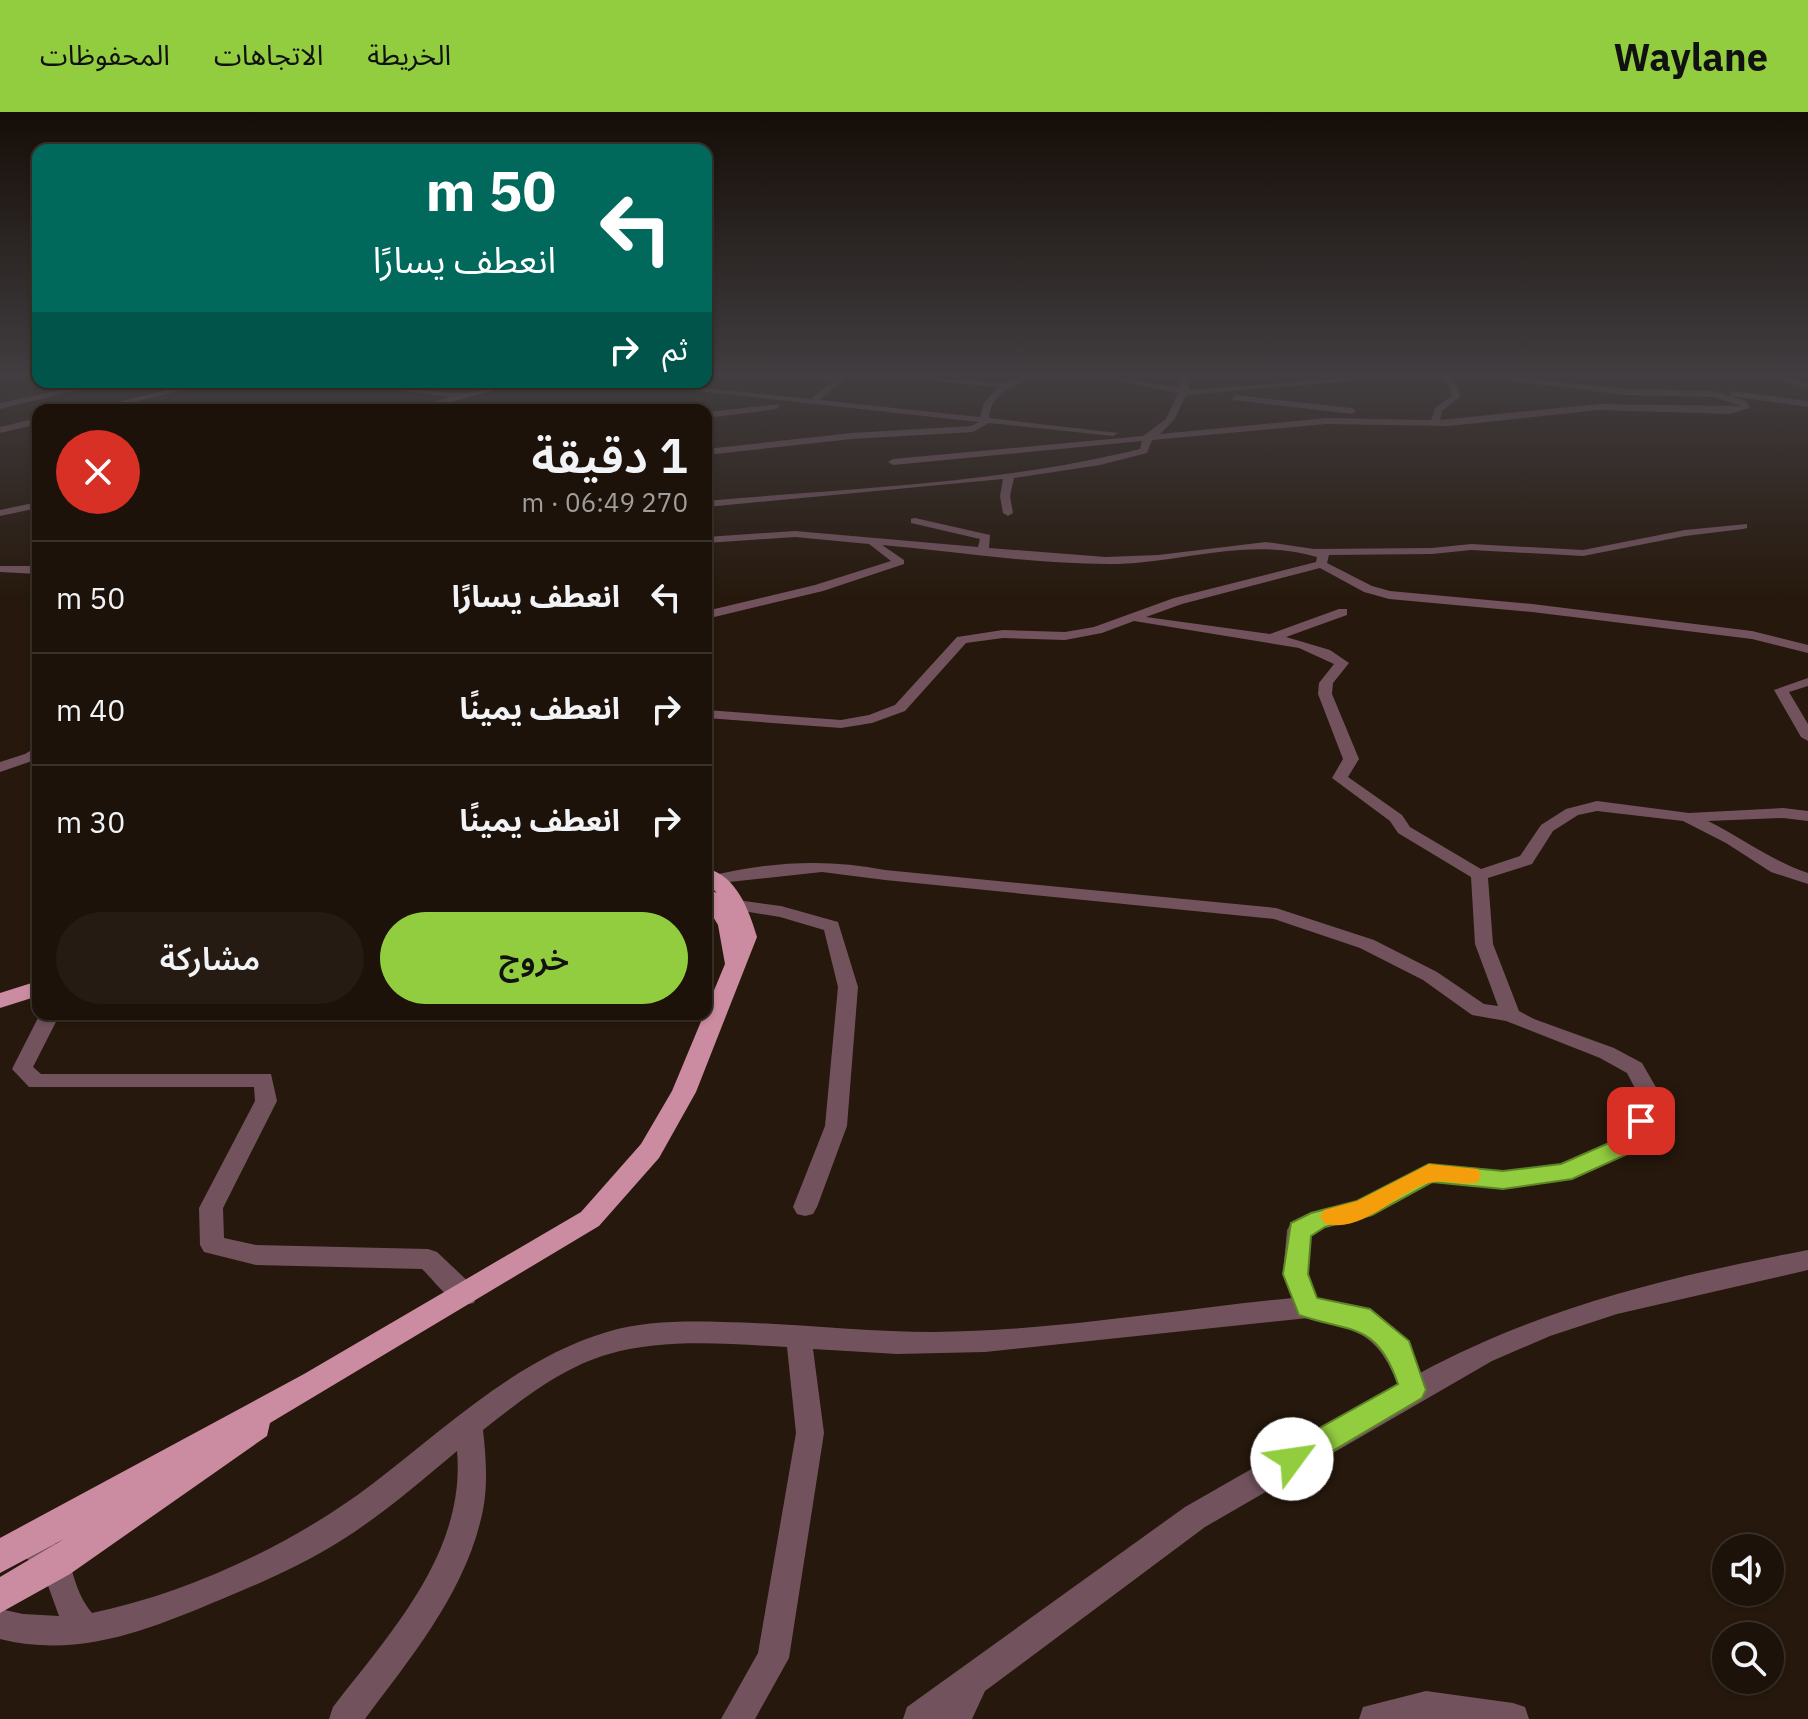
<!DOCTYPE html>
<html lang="ar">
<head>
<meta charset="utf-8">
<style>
  :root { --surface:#1c1209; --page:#251b12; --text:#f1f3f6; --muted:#a09e9c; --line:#3a322a; --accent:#92cd3f }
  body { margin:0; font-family:"IBM Plex Sans","Noto Sans Arabic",sans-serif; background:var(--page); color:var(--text); direction:rtl; height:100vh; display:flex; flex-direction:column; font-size:30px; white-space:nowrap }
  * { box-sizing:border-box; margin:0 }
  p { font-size:26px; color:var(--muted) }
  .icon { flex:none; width:44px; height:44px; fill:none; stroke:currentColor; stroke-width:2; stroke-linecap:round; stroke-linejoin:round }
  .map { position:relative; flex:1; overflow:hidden; direction:ltr }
  .sheet { position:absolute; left:32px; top:292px; width:680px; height:616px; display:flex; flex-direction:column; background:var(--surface); border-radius:16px; box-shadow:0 2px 6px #0004,0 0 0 2px var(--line); direction:rtl }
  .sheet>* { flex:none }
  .hud { position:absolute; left:32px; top:32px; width:680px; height:244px; border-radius:16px; box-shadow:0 2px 6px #0004,0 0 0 2px var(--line); direction:rtl; background:#00695c; color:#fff; overflow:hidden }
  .buttons { position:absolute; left:1712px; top:1422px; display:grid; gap:16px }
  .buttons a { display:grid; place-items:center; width:72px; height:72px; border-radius:50%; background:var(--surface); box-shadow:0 2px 6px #0004,0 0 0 2px var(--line); font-size:40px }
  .pin { position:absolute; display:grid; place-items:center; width:68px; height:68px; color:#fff; margin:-34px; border-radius:16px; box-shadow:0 4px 12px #0006 }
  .me { position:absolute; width:88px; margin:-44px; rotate:59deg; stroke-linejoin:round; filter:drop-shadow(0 0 6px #0008) }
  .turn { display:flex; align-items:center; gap:28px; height:168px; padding:0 24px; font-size:36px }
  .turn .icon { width:104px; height:104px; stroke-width:2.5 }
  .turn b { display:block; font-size:56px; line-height:68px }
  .then { display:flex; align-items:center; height:76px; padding:0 24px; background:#0003; gap:16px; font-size:30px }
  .round { display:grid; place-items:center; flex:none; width:84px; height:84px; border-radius:42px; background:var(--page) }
  .headline { display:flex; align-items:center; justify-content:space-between; height:136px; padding:0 24px }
  h1 { font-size:48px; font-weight:600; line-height:60px }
  .primary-button { display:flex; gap:16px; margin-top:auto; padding:16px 24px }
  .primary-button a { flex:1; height:92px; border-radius:48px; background:var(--accent); color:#111; font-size:32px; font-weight:600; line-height:92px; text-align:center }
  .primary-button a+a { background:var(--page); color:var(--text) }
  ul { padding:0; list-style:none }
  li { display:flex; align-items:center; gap:24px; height:112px; padding:0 24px; border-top:2px solid var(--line) }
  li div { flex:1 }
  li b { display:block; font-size:30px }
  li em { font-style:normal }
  header { display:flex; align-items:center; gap:48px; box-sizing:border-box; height:112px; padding:0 40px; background:var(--accent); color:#111 }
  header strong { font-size:38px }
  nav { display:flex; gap:44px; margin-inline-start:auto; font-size:28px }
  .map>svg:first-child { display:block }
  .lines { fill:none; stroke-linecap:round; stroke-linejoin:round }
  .minor { fill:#72535d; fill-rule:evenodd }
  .major { fill:#cb8ba0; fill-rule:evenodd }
  .route { fill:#92cd3f; stroke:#5f8529; stroke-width:2 }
  .slow { fill:#f59e0b }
</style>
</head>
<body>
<header>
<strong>Waylane</strong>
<nav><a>الخريطة</a><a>الاتجاهات</a><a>المحفوظات</a></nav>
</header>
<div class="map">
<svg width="1808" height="1607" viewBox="0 0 1808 1607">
  <rect width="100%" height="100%" fill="#26180c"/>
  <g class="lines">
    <!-- minor -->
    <g class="minor">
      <path d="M779,262L838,265L850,262L820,288L980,305L984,291L998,275L867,262L1005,271L1028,262H1040C1019,274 992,276 989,306L1118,321L1113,324L989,311L973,320L852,327L706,343V337L852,321L971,314L979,310L615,270H643L811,287L833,269Z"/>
      <path d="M1085,262L1179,275L1180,262H1188L1189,278L1393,262H1427L1186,283L1174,308L1160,322L1326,306L1431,308L1435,296L1452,284L1449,274L1438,262H1447L1457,273L1460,285L1442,299L1440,308L1599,292L1741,294L1714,285L1627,283L1455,262H1481L1627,277L1715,279L1729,284L1732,279L1808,289V295L1730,284L1746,289L1750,296L1730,302L1599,298L1449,314L1326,312L1152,328L1147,341L1100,353L1014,366L1010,384L1013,401L1008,404L1003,401L1000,384L1003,367L706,395V389C850,376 999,372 1140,337L1142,329L893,353L888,350L893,347L1143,324L1166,307L1178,281Z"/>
      <polygon points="1757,262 1770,262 1808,271 1808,276"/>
      <polygon points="96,270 111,270 0,297 0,291"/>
      <polygon points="201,270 216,270 100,298 84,298"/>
      <path d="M337,270C379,270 421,281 463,281C483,281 503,270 524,270L422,298H408L451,285Z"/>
      <polygon points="1235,283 1352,296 1356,299 1352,302 1232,288"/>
      <polygon points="305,291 327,298 271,298"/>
      <polygon points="780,292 777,297 706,306 706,300"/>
      <polygon points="38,306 38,312 0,321 0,315"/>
      <polygon points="38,390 38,396 0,404 0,398"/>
      <path d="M915,406L990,423L989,436L1106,445L1158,443L1266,430L1314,437L1432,436L1471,432L1583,438L1685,418L1747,412V416L1743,417L1685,424L1583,444L1471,438L1432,442L1329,443L1327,451L1372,474L1390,479L1532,492L1752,519L1808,533V541L1752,527L1532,500L1389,487L1364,480L1320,456L1182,492L1146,505L1270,522L1339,497H1347V503L1286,525L1330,538L1349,551L1333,571L1332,582L1359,647L1348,665L1402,703L1410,715L1481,757L1520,744L1541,713L1566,697L1597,689L1689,701L1783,696L1808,699V709L1783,706L1708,709C1742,726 1772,749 1808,761V772L1771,760L1726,731L1683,709L1597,699L1578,703L1553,719L1532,752L1488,766L1493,832L1519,899L1534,907L1614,936L1642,951L1661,984L1652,1009L1632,1040L1572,1067L1503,1077L1432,1070L1371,1104L1325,1115L1310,1123L1307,1162L1317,1186C1370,1196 1398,1208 1420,1261C1542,1195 1672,1164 1808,1138V1158L1617,1202L1550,1224L1492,1249L1205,1415L985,1579L972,1607H903L907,1595L1185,1395L1398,1273C1379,1223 1357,1216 1308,1206L985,1240L897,1242L813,1237L824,1321L789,1546L755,1607H721L758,1541L796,1321L787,1235C729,1232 665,1226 609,1242C562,1255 520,1289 483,1318C486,1345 488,1372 483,1398C467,1478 412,1544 365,1607H329L333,1595C391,1520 466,1440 457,1339C420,1370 383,1402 342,1428C304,1452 263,1470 222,1487C150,1517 80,1547 0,1527V1497L23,1502L59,1504L42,1457L17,1440L12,1430L17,1420L27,1415C85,1439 62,1463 92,1501C189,1481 293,1432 371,1373C445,1317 516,1247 607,1220C643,1209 684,1209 722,1210C792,1211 863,1220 933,1220C1053,1219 1173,1198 1292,1186L1283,1162L1287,1118L1291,1111L1319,1098L1358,1089L1429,1052L1503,1059L1561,1053L1616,1028L1631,1007L1639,984L1627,961L1600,946L1506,909L1472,903L1423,868L1360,836L1274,807L885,768L822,760L710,772L707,768L710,764C767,750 827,746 885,758L1276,796L1374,828L1437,860L1484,892L1498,894L1475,832L1471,765L1398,721L1390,709L1332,666L1343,647L1318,582L1319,571L1334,552L1299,536L1134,509L1102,521L1065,528L1003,526L966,531L905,599L872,611L841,616L706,606V598L841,608L869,603L895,593L957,525L1003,518L1065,520L1094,515L1174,486L1316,450L1317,445C1252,425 1183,450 1118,452C1039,453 960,440 882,433L904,448V452L823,479L706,507V499L815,473L891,449L869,432L795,425L706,431V425L795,419L978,435L980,427L911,411V407Z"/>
      <polygon points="0,454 38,454 38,462 0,460"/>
      <polygon points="1808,566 1808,574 1789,580 1808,612 1808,629 1801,625 1774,578"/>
      <polygon points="38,634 35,648 0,660 0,650 25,642"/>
      <polygon points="737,788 781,794 838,810 858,875 847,1014 817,1095 813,1102 805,1104 797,1102 793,1095 825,1014 838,875 824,818 780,805 731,797 728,793"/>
      <path d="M40,902H60L33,955L41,962H271L277,989L223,1096L224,1126L256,1133L428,1137L437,1140L474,1175L477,1183L474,1191C453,1198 436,1170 422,1157L256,1153L204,1140L200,1133L199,1096L255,989L254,975H29L12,957Z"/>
      <polygon points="1426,1579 1513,1591 1525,1595 1529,1607 1359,1607 1363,1595"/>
    </g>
    <!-- major -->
    <g class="major">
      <path d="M706,756C737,764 749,798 757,825L696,980L659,1046L599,1114L270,1311L267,1324L70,1462L0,1501V1465L64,1427L0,1461V1426L304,1262L581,1100L641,1032L672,979L725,852L718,813L706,793V776L717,781L706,770Z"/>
      <polygon points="38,869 38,884 0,896 0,881"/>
    </g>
  </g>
  <!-- sky -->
  <linearGradient id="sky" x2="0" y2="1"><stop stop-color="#150d07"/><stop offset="0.54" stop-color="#413d40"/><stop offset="1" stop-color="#413d40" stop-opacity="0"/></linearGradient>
  <rect width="1808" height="487" fill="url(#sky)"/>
  <!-- route -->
  <path class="route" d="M1641,1001L1652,1009L1632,1040L1572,1067L1503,1077L1432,1070L1372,1103L1325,1115L1311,1124L1308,1162L1317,1186L1370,1197L1409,1229L1426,1278L1422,1286L1302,1357L1292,1361L1282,1357L1277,1347L1282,1337L1398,1272C1377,1209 1350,1221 1299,1203L1283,1162L1291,1111L1311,1101L1357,1089L1429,1052L1503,1059L1561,1052L1616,1028L1633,1004Z"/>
  <!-- slow -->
  <path class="slow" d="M1429,1052L1478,1057L1481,1063L1478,1070C1463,1074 1449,1068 1434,1070C1402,1074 1363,1124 1324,1111L1320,1104L1324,1098L1357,1089Z"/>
</svg>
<div class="buttons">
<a><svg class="icon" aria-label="sound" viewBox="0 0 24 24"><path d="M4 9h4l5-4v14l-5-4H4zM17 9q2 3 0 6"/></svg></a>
<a><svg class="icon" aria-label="search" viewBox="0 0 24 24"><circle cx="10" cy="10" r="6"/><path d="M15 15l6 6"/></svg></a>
</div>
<div class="pin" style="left:1641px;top:1009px;background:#d93025"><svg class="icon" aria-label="arrive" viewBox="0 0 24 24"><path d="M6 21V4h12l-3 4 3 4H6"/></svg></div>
<svg class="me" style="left:1292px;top:1347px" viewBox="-20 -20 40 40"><circle r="19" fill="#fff"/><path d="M0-13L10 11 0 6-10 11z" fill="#92cd3f"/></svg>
<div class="hud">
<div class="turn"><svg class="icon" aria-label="left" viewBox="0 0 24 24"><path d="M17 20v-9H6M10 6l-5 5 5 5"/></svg><div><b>50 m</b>انعطف يسارًا</div></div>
<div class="then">ثم<svg class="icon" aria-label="right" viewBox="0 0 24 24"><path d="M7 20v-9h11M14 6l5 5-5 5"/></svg></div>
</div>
<section class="sheet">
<div class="headline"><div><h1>1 دقيقة</h1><p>270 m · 06:49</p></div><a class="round" style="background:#d93025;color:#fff"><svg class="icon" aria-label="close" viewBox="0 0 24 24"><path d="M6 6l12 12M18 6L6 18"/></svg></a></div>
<ul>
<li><svg class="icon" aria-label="left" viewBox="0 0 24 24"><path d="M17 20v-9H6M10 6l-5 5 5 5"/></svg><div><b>انعطف يسارًا</b></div><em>50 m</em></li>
<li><svg class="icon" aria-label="right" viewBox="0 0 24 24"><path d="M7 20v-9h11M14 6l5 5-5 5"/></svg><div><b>انعطف يمينًا</b></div><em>40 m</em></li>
<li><svg class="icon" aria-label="right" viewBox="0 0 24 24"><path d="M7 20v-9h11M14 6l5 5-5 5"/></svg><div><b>انعطف يمينًا</b></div><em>30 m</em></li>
</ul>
<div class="primary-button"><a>خروج</a><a>مشاركة</a></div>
</section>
</div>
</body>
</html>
